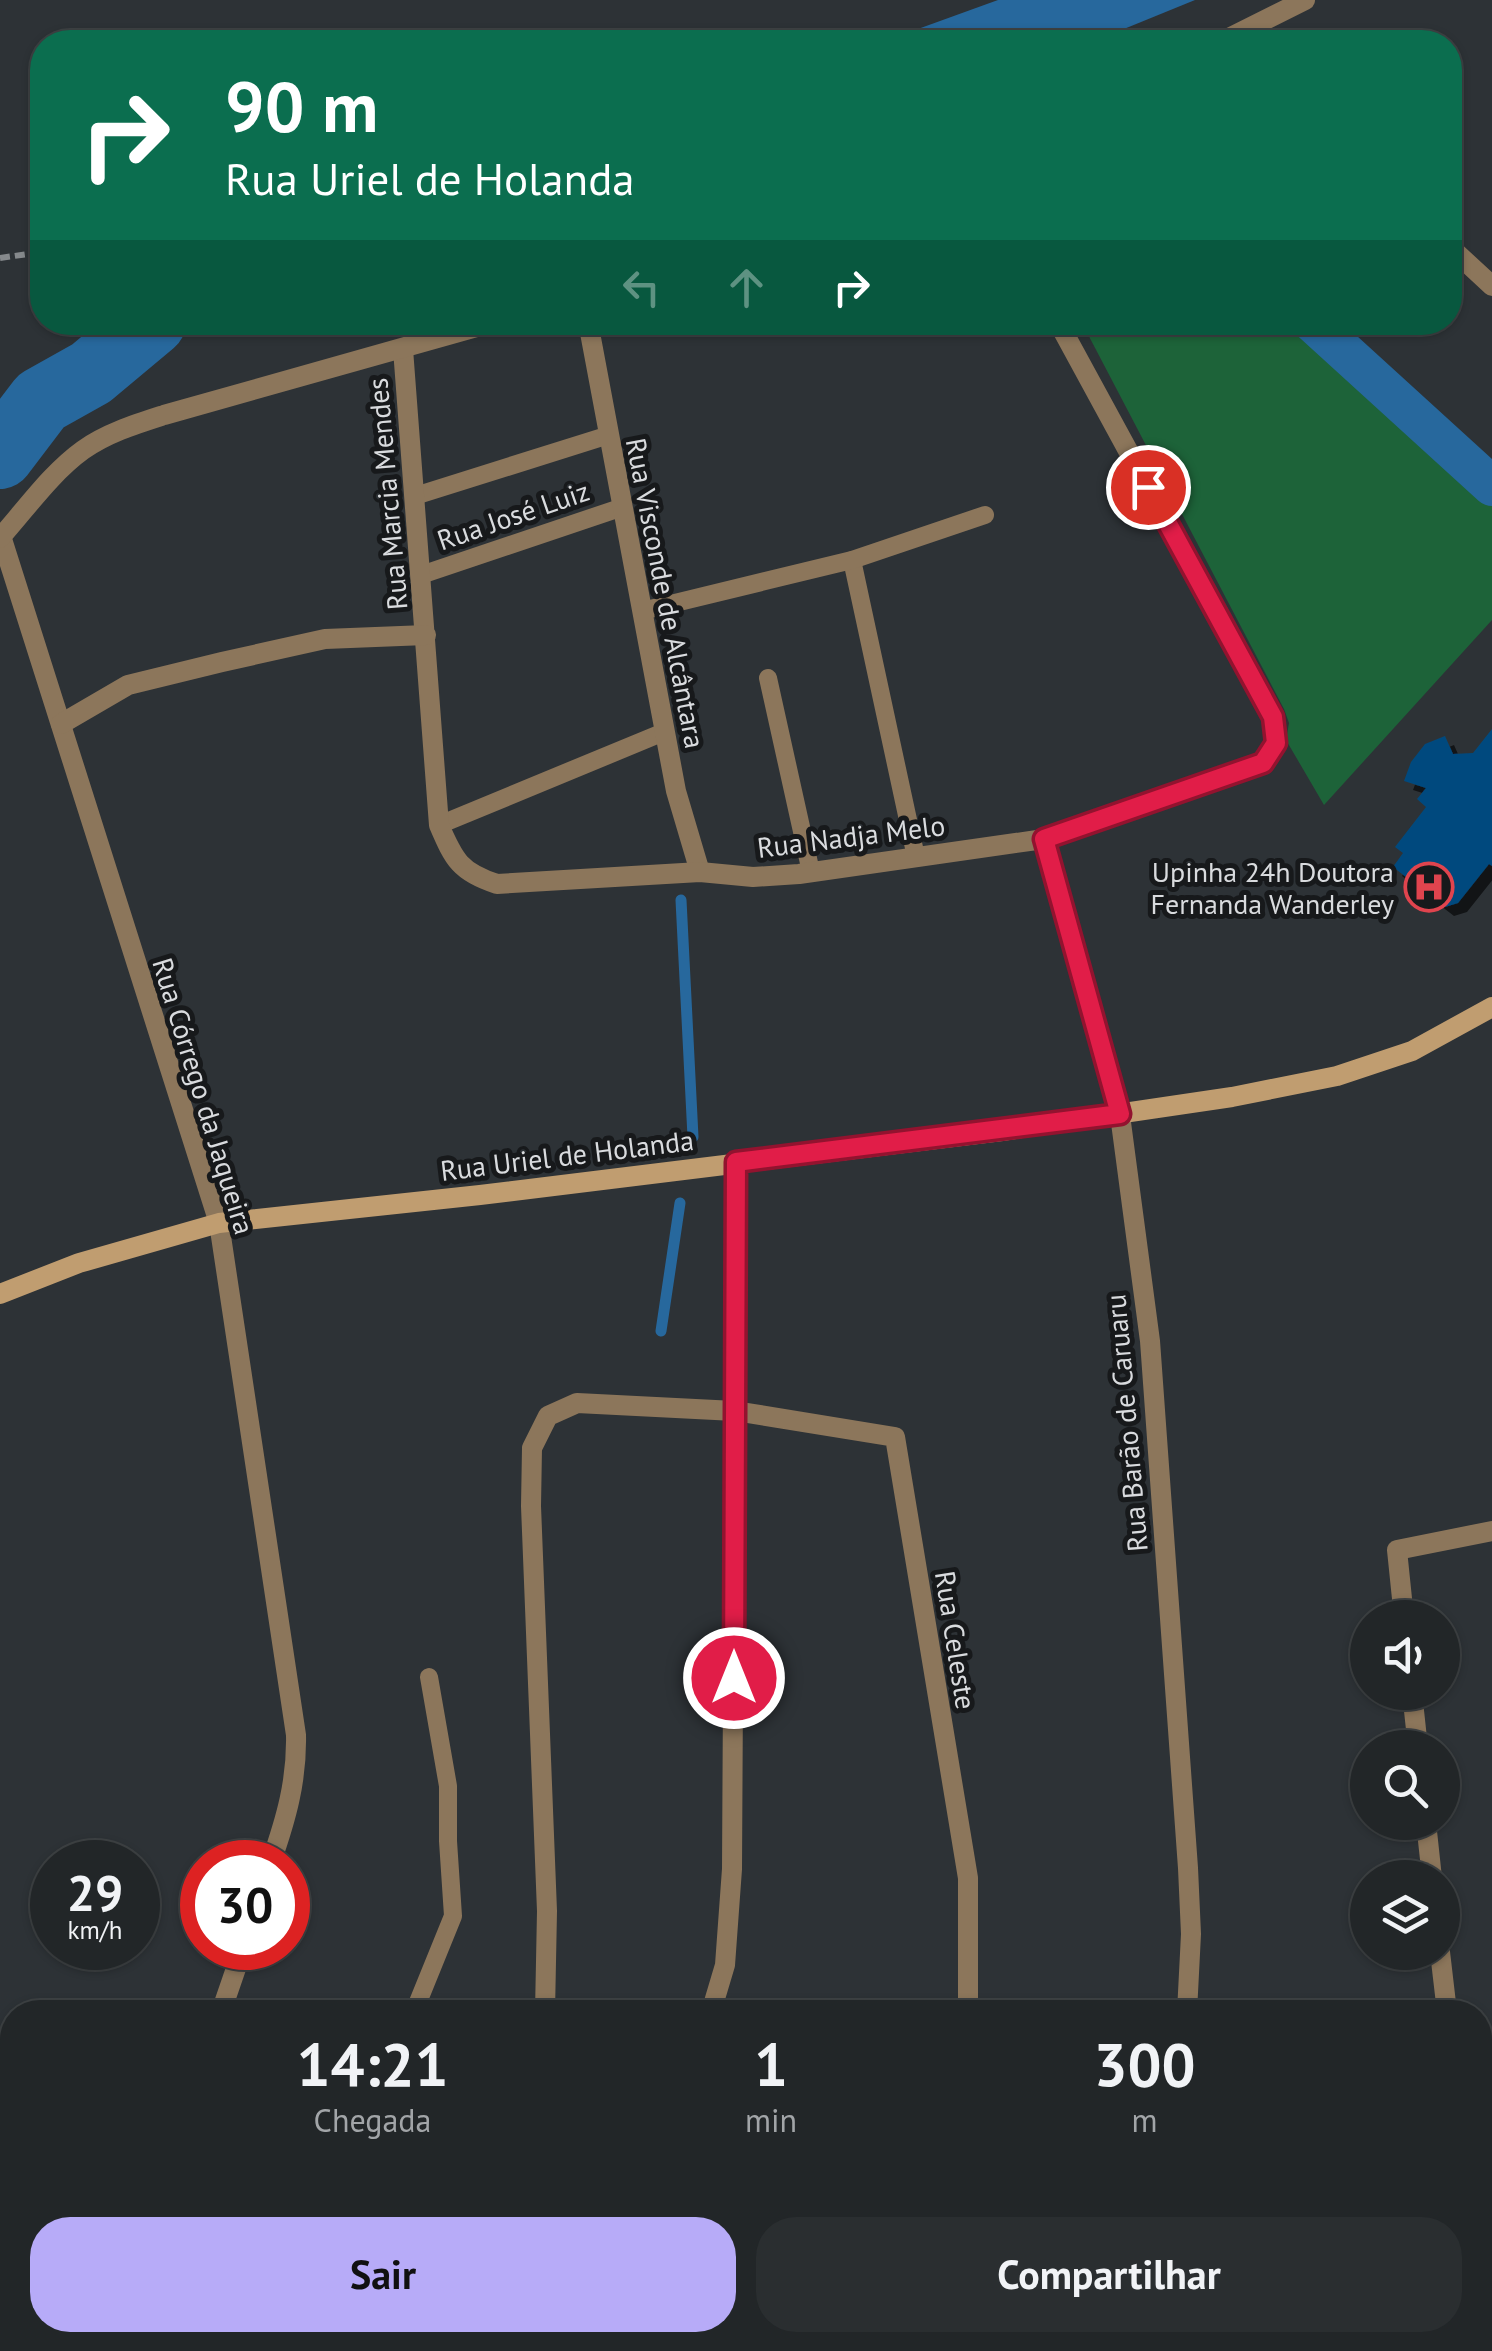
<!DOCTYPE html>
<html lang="pt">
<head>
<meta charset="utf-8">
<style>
  :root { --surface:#222628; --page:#2a2e30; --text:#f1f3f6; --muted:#a2a5a8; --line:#3f4345; --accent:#b7abf8 }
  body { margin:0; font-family:"PT Sans",sans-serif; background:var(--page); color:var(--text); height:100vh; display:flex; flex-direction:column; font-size:38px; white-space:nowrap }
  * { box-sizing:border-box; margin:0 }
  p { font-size:32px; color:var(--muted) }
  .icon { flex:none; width:55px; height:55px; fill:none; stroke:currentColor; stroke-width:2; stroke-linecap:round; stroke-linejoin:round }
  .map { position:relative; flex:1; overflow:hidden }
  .side { position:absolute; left:0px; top:2000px; width:1492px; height:352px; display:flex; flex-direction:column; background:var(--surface); border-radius:40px 40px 0 0; box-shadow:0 2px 8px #0004,0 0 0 2px var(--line) }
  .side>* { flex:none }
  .top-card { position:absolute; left:30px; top:30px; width:1432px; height:305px; border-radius:40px; box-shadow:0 2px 8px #0004,0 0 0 2px var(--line); background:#0b6e4f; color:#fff; overflow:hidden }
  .tools { position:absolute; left:1350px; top:1600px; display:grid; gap:20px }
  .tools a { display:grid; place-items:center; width:110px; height:110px; border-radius:50%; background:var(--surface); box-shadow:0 2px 8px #0004,0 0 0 2px var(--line); font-size:50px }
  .speed { position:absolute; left:30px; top:1840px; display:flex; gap:20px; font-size:50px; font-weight:700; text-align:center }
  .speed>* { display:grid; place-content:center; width:130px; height:130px; border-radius:50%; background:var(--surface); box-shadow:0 2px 8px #0004,0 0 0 2px var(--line); line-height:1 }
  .speed small { font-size:25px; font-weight:400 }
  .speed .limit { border:15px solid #d22; background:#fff; color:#111 }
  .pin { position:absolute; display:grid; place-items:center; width:85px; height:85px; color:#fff; margin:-42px; border:5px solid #fff; border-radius:50%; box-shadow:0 2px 10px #0007 }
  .me { position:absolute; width:110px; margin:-55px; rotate:0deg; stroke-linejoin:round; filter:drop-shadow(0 0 8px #0008) }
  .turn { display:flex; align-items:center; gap:35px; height:210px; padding:0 30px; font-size:45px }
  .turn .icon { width:130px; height:130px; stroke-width:2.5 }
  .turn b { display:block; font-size:70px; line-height:85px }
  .lanes { display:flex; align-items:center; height:95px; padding:0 30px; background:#0003; justify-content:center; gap:50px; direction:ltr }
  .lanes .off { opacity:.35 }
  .eta { display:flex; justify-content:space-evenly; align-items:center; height:170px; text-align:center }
  .eta b { font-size:60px; font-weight:600; line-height:70px }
  .primary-button { display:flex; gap:20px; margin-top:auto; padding:20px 30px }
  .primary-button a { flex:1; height:115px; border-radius:40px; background:var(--accent); color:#111; font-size:40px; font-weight:600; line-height:115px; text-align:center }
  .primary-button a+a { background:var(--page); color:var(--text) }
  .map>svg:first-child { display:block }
  .green { fill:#1d6339 }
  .water { fill:#27689d }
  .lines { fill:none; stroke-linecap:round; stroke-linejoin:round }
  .stream { stroke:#27689d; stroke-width:11 }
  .canal { stroke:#27689d; stroke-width:40 }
  .river { stroke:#27689d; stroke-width:68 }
  .building { fill:#004a7e; filter:url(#shadow) }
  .path { stroke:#85898c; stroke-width:6; stroke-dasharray:10 5; stroke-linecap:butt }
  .service { stroke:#8c765b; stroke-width:18 }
  .minor { stroke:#8c765b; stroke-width:20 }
  .secondary { stroke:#c09d70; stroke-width:20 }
  .route-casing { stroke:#92132f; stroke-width:25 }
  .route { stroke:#e11d48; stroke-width:18 }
  .labels { text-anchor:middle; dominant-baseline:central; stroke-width:10; stroke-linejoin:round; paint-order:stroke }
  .street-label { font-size:28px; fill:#d9dbde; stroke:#17191b }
  .poi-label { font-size:28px; fill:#d9dbde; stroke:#17191b; text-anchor:end }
</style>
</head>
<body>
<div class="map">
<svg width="1492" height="2351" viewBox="0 0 1492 2351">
  <defs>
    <filter id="shadow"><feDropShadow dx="9" dy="9" stdDeviation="0" flood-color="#0009"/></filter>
  </defs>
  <rect width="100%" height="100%" fill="#2d3236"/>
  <!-- green -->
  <polygon class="green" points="1082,323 1328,323 1492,474 1492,620 1324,805 1286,740 1289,723 1284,709"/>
  <!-- water -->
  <polygon class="water" points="998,0 1195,0 1092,42 882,42"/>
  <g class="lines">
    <!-- stream -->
    <g class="stream">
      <polyline points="681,900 693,1137"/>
      <polyline points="661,1331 680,1203"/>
    </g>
    <!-- canal -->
    <polyline class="canal" points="1312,322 1492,486"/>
    <!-- river -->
    <polyline class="river" points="0,455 41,401 91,373 152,322"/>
  </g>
  <!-- building -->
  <polygon class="building" points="1492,729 1492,866 1489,864 1458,903 1445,907 1393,867 1403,853 1395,847 1426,807 1417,799 1426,788 1404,781 1411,762 1425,744 1445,736 1453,754 1473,753"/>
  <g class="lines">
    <!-- path -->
    <g class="path">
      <polyline points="0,258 42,252"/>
      <polyline points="395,2351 400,2340"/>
    </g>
    <!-- service -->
    <g class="service">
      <polyline points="415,496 609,435"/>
      <polyline points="852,560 916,857"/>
      <polyline points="421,575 623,507"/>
      <polyline points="642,611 852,560 985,515"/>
      <polyline points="768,678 811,872"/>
      <polyline points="439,825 664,732"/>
      <polyline points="414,2012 453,1916 448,1841 448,1786 429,1677"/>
      <polyline points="299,2340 299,2351"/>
    </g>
    <!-- minor -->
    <g class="minor">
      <polyline points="1221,42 1305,0"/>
      <polyline points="1450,247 1492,286"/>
      <polyline points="588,322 676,791 700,872"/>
      <path d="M403,349L439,825C454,860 460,872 497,884L700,872L753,877L799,874L1044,839L1263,763C1278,749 1276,736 1273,717L1058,322"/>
      <path d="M1,536L219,1223L296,1735C297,1781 286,1819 271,1862"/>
      <path d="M0,538C26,509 51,473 83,450C107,433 136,424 164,415L494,322"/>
      <polyline points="61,724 128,685 222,662 325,639 426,635"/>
      <polyline points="1044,839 1120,1115 1150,1341 1188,1868 1191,1934 1187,2012"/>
      <polyline points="1404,1618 1397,1550 1492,1531"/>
      <polyline points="1412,1692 1418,1748"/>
      <polyline points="1426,1822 1432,1878"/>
      <polyline points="1440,1952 1447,2012"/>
      <polyline points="221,2012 243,1948"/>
      <polyline points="545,2012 547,1911 531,1506 532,1448 548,1416 577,1403 735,1411 895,1437 968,1878 968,2012"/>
      <polyline points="711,2012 725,1965 732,1869 736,1162"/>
      <polyline points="115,2351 118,2340"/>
      <polyline points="611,2351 614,2340"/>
      <polyline points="938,2351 942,2340"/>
      <polyline points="1170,2351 1170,2340"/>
      <polyline points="1423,2351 1424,2340"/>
    </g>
    <!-- secondary -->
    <polyline class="secondary" points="0,1294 79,1263 219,1223 480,1195 1002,1131 1232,1097 1337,1076 1412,1051 1492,1007"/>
  </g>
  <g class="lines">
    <!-- route casing -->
    <g class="route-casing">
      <polyline id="route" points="734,1678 736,1162 1120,1114 1044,839 1263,763 1276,743 1273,717 1148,487"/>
    </g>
    <!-- route -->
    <use href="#route" class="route"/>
  </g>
  <!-- icons -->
  <defs>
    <g id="hospital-ring" transform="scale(2.5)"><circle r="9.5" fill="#17191b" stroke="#e0444e" stroke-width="1.5"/><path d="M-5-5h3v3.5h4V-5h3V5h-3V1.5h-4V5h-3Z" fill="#e0444e"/></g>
  </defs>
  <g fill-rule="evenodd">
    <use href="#hospital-ring" x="1429" y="887"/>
  </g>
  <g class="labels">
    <!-- street labels -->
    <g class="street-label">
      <text transform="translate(387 494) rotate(-95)">Rua Marcia Mendes</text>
      <text transform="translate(513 515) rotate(-19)">Rua José Luiz</text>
      <text transform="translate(666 593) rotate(79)">Rua Visconde de Alcântara</text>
      <text transform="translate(851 836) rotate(-7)">Rua Nadja Melo</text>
      <text transform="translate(204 1096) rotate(73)">Rua Córrego da Jaqueira</text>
      <text transform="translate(567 1155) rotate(-7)">Rua Uriel de Holanda</text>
      <text transform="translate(1126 1423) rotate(-95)">Rua Barão de Caruaru</text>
      <text transform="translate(956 1640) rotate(81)">Rua Celeste</text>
    </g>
    <!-- poi labels -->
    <g class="poi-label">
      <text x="1394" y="871">Upinha 24h Doutora<tspan x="1394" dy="32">Fernanda Wanderley</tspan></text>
    </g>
  </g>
</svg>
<div class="tools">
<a><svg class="icon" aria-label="sound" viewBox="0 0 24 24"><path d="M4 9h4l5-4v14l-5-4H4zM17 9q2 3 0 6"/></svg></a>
<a><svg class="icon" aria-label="search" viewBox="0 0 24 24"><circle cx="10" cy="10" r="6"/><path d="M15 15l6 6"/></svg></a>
<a><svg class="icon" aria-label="layers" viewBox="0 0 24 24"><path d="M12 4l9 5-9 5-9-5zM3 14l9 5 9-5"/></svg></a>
</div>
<div class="speed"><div>29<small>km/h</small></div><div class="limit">30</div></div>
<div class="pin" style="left:1148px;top:487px;background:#d93025"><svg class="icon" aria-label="arrive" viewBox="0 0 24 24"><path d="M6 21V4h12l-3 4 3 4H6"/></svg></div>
<svg class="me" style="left:734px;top:1678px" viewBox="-20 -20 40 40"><circle r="17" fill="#e11d48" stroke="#fff" stroke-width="3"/><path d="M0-11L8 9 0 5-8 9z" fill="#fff"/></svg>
<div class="top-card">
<div class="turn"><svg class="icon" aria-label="right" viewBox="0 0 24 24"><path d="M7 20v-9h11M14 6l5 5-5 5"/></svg><div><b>90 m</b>Rua Uriel de Holanda</div></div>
<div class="lanes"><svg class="icon off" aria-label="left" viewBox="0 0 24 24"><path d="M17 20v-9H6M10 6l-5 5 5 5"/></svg><svg class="icon off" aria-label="ahead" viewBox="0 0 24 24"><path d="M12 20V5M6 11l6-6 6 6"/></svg><svg class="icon" aria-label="right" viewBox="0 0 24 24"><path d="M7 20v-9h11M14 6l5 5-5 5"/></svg></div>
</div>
<section class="side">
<div class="eta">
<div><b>14:21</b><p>Chegada</p></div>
<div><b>1</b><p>min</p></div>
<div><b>300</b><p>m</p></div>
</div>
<div class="primary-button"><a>Sair</a><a>Compartilhar</a></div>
</section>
</div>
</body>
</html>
